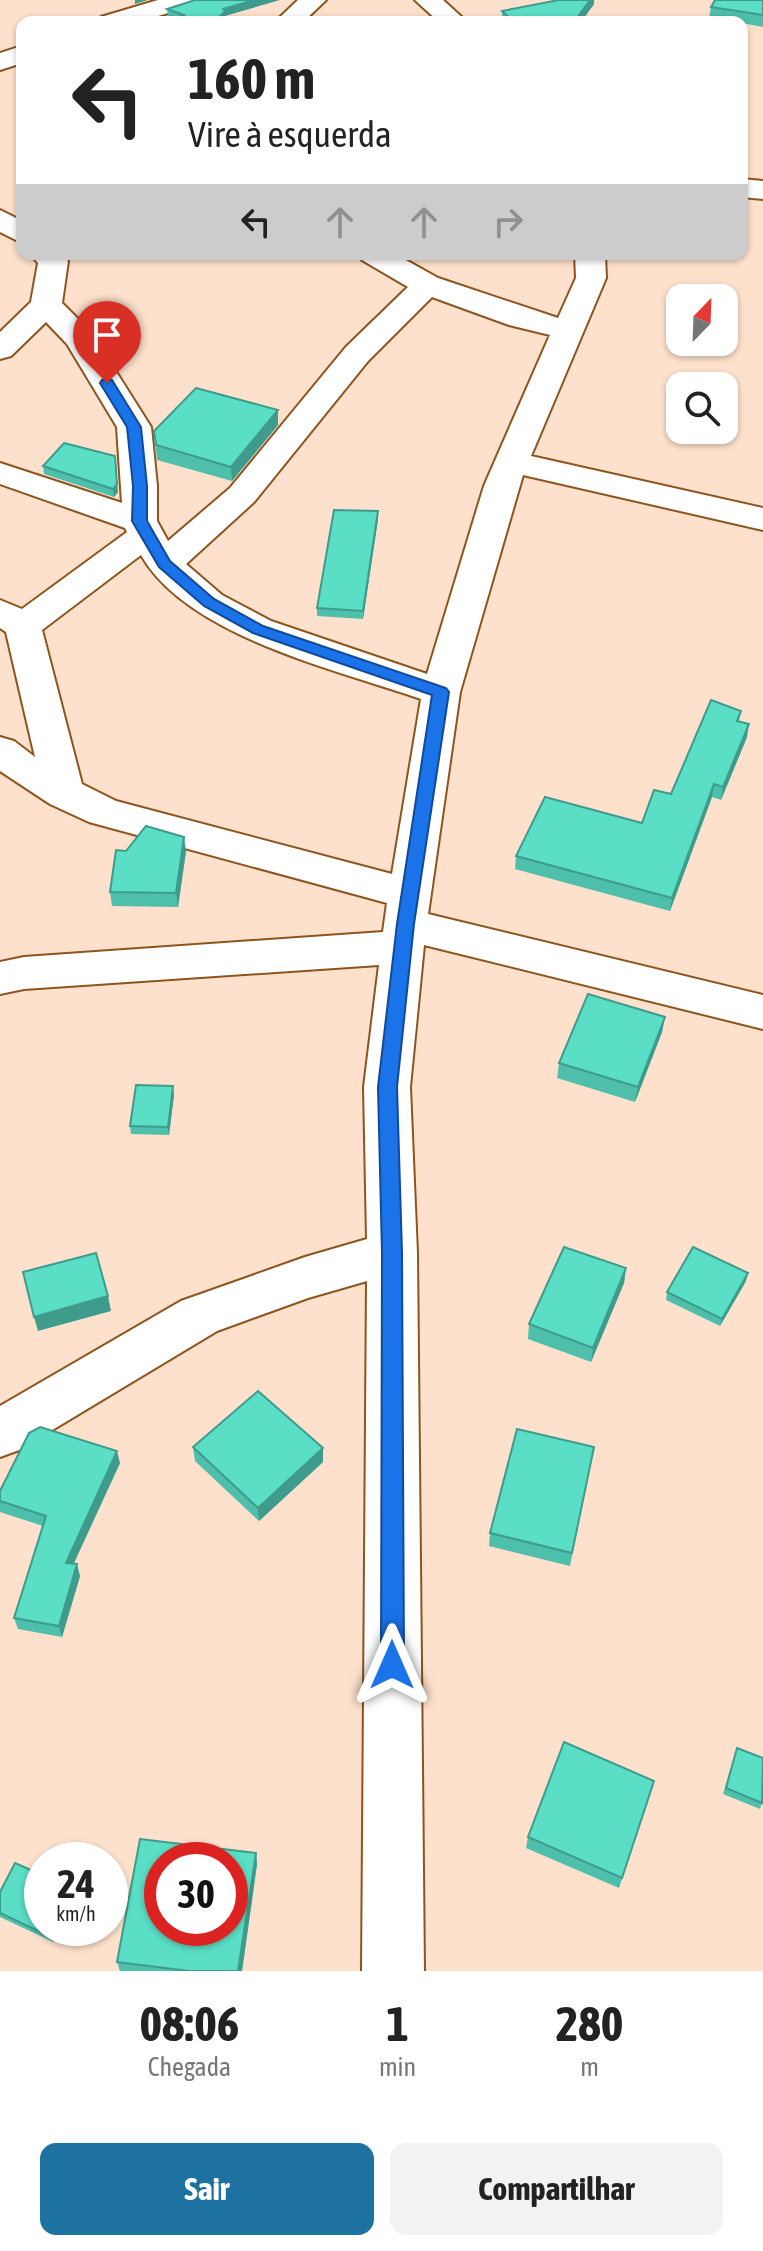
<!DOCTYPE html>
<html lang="pt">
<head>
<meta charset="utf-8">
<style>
  :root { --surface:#fff; --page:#f2f2f2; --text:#222; --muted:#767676; --accent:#1d72a2 }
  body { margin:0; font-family:"Asap Condensed",sans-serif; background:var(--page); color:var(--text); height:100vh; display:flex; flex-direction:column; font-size:30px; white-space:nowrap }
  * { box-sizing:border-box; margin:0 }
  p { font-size:26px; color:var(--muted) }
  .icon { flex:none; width:44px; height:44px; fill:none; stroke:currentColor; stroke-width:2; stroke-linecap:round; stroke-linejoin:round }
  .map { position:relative; height:1971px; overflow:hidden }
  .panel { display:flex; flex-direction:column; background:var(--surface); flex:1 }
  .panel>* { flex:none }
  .banner { position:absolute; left:16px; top:16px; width:732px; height:244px; border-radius:16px; box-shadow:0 2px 6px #0004; background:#fff; color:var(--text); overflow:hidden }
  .needle { width:52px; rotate:23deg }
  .fabs { position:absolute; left:666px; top:284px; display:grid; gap:16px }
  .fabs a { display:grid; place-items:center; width:72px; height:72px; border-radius:16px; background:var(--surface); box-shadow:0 2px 6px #0004; font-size:40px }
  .speed { position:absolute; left:24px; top:1842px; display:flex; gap:16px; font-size:40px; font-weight:700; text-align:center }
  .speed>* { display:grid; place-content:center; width:104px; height:104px; border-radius:50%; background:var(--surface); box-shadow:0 2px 6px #0004; line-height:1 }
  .speed small { font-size:20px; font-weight:400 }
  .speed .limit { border:12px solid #d22; background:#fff; color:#111 }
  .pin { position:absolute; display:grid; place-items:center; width:68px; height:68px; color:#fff; margin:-82px -34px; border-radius:50% 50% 50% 0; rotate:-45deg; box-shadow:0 0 8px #0007 }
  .pin .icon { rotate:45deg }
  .me { position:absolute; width:88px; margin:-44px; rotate:0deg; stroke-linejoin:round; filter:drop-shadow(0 0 6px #0008) }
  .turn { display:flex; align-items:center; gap:28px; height:168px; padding:0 40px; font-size:36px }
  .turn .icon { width:104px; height:104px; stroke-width:2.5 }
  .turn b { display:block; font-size:56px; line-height:68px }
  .lanes { display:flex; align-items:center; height:76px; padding:0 40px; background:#0003; justify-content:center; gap:40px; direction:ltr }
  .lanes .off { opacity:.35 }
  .eta { display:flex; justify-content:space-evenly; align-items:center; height:136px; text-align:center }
  .eta b { font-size:48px; font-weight:700; line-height:56px }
  .cta { display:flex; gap:16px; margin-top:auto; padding:16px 40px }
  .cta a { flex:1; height:92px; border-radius:16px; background:var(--accent); color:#fff; font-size:32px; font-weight:700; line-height:92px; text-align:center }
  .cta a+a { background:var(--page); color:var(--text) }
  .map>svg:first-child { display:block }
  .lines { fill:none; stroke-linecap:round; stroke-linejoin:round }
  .minor-casing { stroke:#8e541d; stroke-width:4 }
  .minor { fill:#fff; fill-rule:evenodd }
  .wall { fill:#4dbfaa }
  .shaded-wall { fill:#3f9b8b }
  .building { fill:#5adec6; stroke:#3f9b8b; stroke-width:2; fill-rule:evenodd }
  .route { fill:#1a73e8; stroke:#114b97; stroke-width:2 }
</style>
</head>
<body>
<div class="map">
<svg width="763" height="1971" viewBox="0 0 763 1971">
  <rect width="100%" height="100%" fill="#fde1cc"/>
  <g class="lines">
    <!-- minor casing -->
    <g class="minor-casing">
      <g id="minor">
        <polygon points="158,0 199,0 195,5 138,22 97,22 101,17"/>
        <polygon points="298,0 326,0 303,22 275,22"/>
        <polygon points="415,0 443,0 467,22 439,22"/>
        <polygon points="22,46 22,63 0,70 0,53"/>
        <polygon points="742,179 763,181 763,199 742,197"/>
        <polygon points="0,210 22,221 22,243 0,232"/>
        <path d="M30,254L64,255L68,261L62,303L91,332L151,427L157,486V521L168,541L230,488L346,347L408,287L362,260L358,254H395L438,278L558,318L576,278L575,254H605L606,278L531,456L763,508V530L523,475L460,692L428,914L763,995V1029L424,945L410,1087L417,1253L424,1971H362L367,1281L308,1298L217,1331L19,1450L0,1457V1406L181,1301L305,1257L367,1239L364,1087L379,965L24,989L0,994V962L24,957L383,932L387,903L89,822L50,804L0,771V737L14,741L35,757L6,632L0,628V600L22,609L127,532L125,528L0,484V463L122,503L117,427L67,344L46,322L11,356L0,359V332L31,302L38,263ZM432,297L509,325L550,335L484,486L427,674L271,621L222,595L186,564L254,502L368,361ZM141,555C187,636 337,670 421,699L392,874L116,801L82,784L42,630Z"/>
      </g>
    </g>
    <!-- minor -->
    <use href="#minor" class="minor"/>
  </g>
  <!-- wall -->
  <g class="wall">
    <polygon points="763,0 763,27 742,23 742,22 733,22 709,18 711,7"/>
    <polygon points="594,4 581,22 502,22 502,11"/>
    <polygon points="167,9 225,16 225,20 223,22 166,22 174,19 168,16"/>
    <polygon points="278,425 232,481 157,460 154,431"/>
    <polygon points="64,443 118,492 114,497 44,474 43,466"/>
    <polygon points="378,511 378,519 363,619 317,616 317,608"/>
    <polygon points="741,711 739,721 747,737 721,800 712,797 670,911 515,869 516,856 642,823 671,794"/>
    <polygon points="186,851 178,907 112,906 110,892"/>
    <polygon points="665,1017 662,1032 635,1102 557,1078 559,1063"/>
    <polygon points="174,1095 169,1135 131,1134 130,1126"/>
    <polygon points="626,1268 624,1283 591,1362 528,1339 529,1324"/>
    <polygon points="746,1281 720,1326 666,1300 667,1292"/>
    <polygon points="193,1447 323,1462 259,1521 195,1461"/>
    <polygon points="594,1447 570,1566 489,1546 490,1533"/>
    <polygon points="120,1463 73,1564 80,1576 62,1637 18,1629 14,1618 43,1526 0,1512 0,1491"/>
    <polygon points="735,1754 763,1801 760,1809 723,1794"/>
    <polygon points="651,1792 619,1888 526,1848 528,1837"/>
    <polygon points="256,1853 257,1864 242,1971 120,1971 117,1962"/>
    <polygon points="0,1892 60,1928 53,1942 0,1917"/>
  </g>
  <!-- shaded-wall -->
  <g class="shaded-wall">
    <polygon points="135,0 148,0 135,4"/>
    <polygon points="254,0 280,0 225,16 225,20 223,22 212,22 223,9"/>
    <polygon points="590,0 594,0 594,4 581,22 574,22"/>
    <polygon points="278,410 278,425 232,481 231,467"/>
    <polygon points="115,456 118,492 114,497 113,489"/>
    <polygon points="378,511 378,519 363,619 363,611"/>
    <polygon points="749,724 747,737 721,800 723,787"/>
    <polygon points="714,784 712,797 670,911 672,898"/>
    <polygon points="184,837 186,851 178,907 176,893"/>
    <polygon points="665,1017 662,1032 635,1102 638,1087"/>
    <polygon points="173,1086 174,1095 169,1135 168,1127"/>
    <polygon points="626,1268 624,1283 591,1362 593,1348"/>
    <polygon points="748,1273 746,1281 720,1326 722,1319"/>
    <polygon points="108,1296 111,1311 38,1331 34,1317"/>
    <polygon points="323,1448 323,1462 259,1521 258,1508"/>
    <polygon points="117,1451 120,1463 69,1574 66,1563"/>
    <polygon points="77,1564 80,1576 62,1637 59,1626"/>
    <polygon points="256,1853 257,1864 242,1971 238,1971"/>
    <polygon points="55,1928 60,1928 53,1942 51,1937"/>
  </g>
  <!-- building -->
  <g class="building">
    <polygon points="195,0 254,0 223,9 225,12 212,22 166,22 184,15 167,9"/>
    <polygon points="559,0 590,0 574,22 514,22 502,11"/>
    <polygon points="715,0 763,0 763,15 711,7"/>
    <polygon points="196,388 278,410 231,467 156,445 154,431"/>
    <polygon points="64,443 115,456 117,484 113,489 43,466"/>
    <polygon points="334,510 378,511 363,611 317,608"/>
    <polygon points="711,700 741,711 737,721 749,724 723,787 714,784 672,898 516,856 545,797 642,823 654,790 671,794"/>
    <polygon points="146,826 184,837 176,893 110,892 116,850 126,851"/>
    <polygon points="588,994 665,1017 638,1087 559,1063"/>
    <polygon points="136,1085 173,1086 168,1127 130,1126"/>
    <polygon points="564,1247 626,1268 593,1348 529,1324"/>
    <polygon points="693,1247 748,1273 722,1319 667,1292"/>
    <polygon points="96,1253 108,1296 34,1317 23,1272"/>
    <polygon points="258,1391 323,1448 258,1508 193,1447"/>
    <polygon points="40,1427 117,1451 66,1563 77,1564 59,1626 14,1618 46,1516 0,1501 0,1491 29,1433"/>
    <polygon points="517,1429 594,1447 572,1553 490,1533"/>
    <polygon points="564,1742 654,1781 622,1878 528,1837"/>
    <polygon points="737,1748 763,1758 762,1803 726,1788"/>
    <path d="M140,1839L256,1853L238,1971H189L117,1962ZM162,1860H230V1928H162Z"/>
    <polygon points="15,1863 42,1875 42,1928 55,1928 51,1937 0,1913 0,1892"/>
  </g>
  <!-- route -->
  <polygon class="route" points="102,380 112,380 141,427 147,486 147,521 170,561 214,599 263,626 446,688 449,692 414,924 397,1087 402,1253 404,1665 401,1673 392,1677 384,1673 381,1665 382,1253 378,1087 397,924 432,695 253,633 204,606 159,567 132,521 133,486 127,427 100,383"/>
</svg>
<div class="fabs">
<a><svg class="needle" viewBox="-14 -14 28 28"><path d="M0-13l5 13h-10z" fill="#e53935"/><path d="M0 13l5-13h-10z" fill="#767676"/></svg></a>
<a><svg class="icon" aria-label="search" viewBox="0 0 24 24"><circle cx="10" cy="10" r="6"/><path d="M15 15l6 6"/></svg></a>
</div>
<div class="speed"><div>24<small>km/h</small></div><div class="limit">30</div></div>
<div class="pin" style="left:107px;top:383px;background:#d93025"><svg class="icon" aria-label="arrive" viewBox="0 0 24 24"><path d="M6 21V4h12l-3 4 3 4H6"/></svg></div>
<svg class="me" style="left:392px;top:1665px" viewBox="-20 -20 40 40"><path d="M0-17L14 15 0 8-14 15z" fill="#1a73e8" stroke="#fff" stroke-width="4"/></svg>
<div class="banner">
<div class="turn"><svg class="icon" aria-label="left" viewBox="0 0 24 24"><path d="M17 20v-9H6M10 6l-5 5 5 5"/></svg><div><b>160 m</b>Vire à esquerda</div></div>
<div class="lanes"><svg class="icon" aria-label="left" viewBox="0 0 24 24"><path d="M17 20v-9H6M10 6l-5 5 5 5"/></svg><svg class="icon off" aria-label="ahead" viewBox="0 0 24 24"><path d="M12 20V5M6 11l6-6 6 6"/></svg><svg class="icon off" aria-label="ahead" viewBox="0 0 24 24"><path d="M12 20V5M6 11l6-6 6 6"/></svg><svg class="icon off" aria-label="right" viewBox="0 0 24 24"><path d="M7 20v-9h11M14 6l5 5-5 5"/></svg></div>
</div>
</div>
<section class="panel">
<div class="eta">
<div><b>08:06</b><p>Chegada</p></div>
<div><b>1</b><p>min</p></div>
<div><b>280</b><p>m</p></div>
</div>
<div class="cta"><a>Sair</a><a>Compartilhar</a></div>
</section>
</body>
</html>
